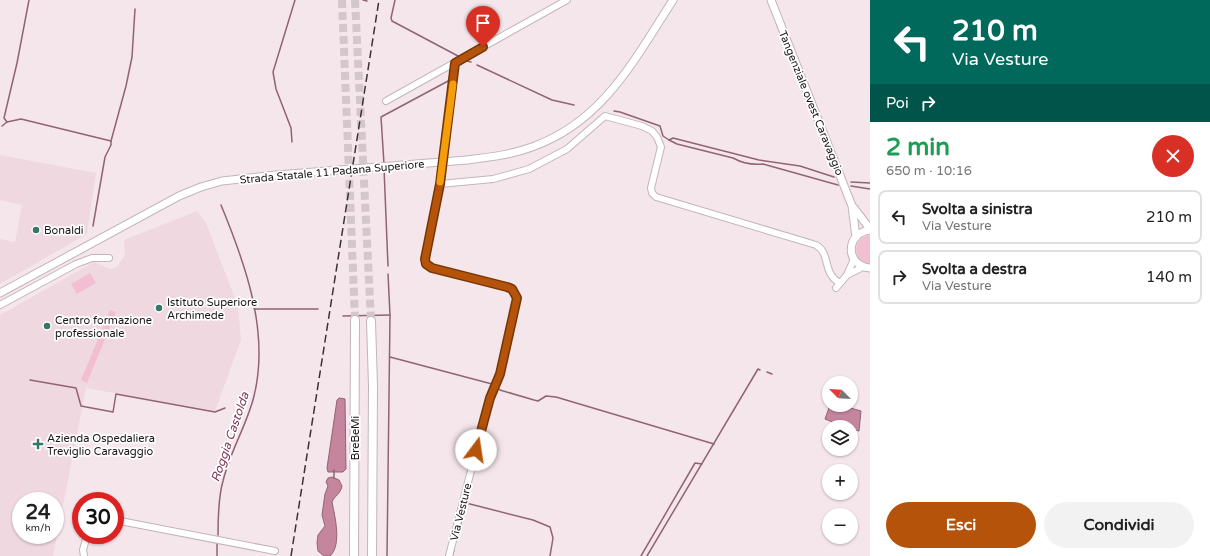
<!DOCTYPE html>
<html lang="it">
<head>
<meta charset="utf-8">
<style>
  :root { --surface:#fff; --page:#f2f2f2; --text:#222; --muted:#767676; --line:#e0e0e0; --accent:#b45309 }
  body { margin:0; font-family:"Varela Round",sans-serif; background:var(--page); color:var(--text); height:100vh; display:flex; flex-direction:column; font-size:15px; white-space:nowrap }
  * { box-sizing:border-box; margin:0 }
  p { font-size:13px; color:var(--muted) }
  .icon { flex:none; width:22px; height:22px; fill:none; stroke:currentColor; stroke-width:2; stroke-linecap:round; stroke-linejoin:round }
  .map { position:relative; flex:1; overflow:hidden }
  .drawer { display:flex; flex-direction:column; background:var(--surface); width:340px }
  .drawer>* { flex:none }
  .banner { background:#00695c; color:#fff; overflow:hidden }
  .needle { width:26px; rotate:294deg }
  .controls { position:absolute; left:822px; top:376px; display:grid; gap:8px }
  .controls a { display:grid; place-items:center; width:36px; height:36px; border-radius:50%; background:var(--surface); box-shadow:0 1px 3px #0004; font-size:20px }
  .speed { position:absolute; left:12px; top:492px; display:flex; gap:8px; font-size:20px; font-weight:700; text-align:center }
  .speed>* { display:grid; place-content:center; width:52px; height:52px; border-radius:50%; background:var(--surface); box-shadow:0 1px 3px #0004; line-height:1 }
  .speed small { font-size:10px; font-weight:400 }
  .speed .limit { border:6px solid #d22; background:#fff; color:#111 }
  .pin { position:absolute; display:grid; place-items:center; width:34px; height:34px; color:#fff; margin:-41px -17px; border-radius:50% 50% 50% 0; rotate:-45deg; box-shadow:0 0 4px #0007 }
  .pin .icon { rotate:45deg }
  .me { position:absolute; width:44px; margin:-22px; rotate:14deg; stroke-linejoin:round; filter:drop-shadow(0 0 3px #0008) }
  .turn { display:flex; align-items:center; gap:14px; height:84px; padding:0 16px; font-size:18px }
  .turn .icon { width:52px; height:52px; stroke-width:2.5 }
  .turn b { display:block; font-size:28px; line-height:34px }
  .then { display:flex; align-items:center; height:38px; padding:0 16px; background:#0003; gap:8px; font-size:15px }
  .round { display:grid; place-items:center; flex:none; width:42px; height:42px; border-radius:21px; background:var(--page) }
  .head { display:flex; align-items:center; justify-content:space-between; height:68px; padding:0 16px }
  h1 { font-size:24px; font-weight:700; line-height:30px; color:#1e9e55 }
  .cta { display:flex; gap:8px; margin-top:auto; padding:8px 16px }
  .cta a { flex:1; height:46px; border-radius:24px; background:var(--accent); color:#fff; font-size:16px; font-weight:700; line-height:46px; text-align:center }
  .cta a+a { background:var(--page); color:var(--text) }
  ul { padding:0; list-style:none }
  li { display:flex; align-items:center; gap:12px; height:54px; margin:0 8px 6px; padding:0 8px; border:2px solid var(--line); border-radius:8px }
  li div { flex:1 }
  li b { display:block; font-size:15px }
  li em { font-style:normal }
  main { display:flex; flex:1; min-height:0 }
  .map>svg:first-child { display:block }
  .built { fill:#efd8e0; fill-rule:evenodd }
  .green { fill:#f1bfd1 }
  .water { fill:#c4859d; stroke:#916375 }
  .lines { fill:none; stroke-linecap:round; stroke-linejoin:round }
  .stream { stroke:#916375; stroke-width:1.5 }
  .highway-tunnel { stroke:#d4c7cb; stroke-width:8; stroke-dasharray:8 4; stroke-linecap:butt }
  .minor-casing { stroke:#c3b5ba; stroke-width:8 }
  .major-casing { stroke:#c3b5ba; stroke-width:9 }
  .highway-casing { stroke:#c3b5ba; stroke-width:10 }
  .minor { stroke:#fff; stroke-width:6 }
  .major { stroke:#fff; stroke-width:7 }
  .highway { stroke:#fff; stroke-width:8 }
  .rail { stroke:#3a3436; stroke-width:1.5; stroke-dasharray:8 4; stroke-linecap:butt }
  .major-bridge-casing { stroke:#c3b5ba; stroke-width:9; stroke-linecap:butt }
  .major-bridge { stroke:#fff; stroke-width:7 }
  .route-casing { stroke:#753606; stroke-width:10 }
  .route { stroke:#b45309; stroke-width:7 }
  .slow { stroke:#f59e0b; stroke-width:7 }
  .poi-dot { fill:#357666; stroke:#fff; stroke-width:1.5 }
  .labels { text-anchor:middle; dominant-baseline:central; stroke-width:3.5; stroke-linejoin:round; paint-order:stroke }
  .street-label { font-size:11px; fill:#1a1517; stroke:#fff }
  .poi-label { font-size:11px; fill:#1a1517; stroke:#fff; text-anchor:start }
  .water-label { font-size:12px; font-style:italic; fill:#813556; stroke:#fff }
</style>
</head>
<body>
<main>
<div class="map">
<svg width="870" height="556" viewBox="0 0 870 556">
  <rect width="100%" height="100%" fill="#f5e6eb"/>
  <!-- built -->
  <g class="built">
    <polygon points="0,155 96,173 87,234 0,284 0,239 15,242 22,205 0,200"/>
    <path d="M197,211L206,223L238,306L241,340L215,411L86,388L53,556H0V315L94,262L111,269L117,267L125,255L124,240ZM21,501H55V535H21Z"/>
  </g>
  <!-- green -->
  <g class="green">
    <path d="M870,235V265L860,260C852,250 857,237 870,235Z"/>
    <polygon points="90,273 96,283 77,294 71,284"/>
    <polygon points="110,310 116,312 87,383 81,380"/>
  </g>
  <!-- water -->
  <g class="water">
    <polygon points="339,398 345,399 346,469 343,472 328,472 327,468 337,400"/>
    <polygon points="830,405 840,405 861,411 859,431 851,429 851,427 845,427 825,419"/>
    <path d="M332,477L339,480L342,486C340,495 335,495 332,502C335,517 342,545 330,556H324L318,551L317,543L318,535L325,526L322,515L325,494L328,486L326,482L328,478Z"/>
  </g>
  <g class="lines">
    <!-- stream -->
    <g class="stream">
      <polyline points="363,0 367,1"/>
      <polyline points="395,0 391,18 392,21 458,56"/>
      <polyline points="467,61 471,62"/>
      <polyline points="477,65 552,100 574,105"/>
      <polyline points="614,111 620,112 660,126 663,136 669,140 673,138 759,160 800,166 834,177"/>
      <polyline points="7,122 4,118 17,63 29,0"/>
      <polyline points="2,126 7,122 21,119 111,141 111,145 105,157 93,226"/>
      <path d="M669,140L677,144L733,158C742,163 753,165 763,164L838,185"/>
      <polyline points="111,141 126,86 132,57 135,9"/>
      <polyline points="292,142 291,128 276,89 273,72 295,0"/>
      <polyline points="384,164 381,117 450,80"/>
      <polyline points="384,168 388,266"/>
      <polyline points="851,182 870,183"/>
      <polyline points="851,186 870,189"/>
      <polyline points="254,309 318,309"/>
      <polyline points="343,316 390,315"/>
      <polyline points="390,357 492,384"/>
      <polyline points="767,372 772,374"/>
      <polyline points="30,380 76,388 81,406 113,412 116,394 215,412 225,408"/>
      <polyline points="496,387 500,390 534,400 538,401 546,396 556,397 714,444"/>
      <polyline points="334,478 334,470"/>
      <polyline points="460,527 466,503 533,520 550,527 553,538 550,556"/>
      <path d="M218,535C218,520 219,495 223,481C230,451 247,425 254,396C270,332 245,263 221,205"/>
      <polyline points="217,556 217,543"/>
      <polyline points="387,556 390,315 388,274"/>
      <polyline points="452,556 454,550"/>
      <polyline points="641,556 695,463 702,464"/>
      <polyline points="647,556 758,369 760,370"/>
    </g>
    <!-- highway-tunnel -->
    <g class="highway-tunnel">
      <polyline points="342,0 355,320"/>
      <polyline points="355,0 371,321"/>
    </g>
    <!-- minor casing -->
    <g class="minor-casing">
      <g id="minor">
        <polyline points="386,101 567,0"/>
        <path d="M440,184L493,179L529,169L567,149L605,116L642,126L652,131L657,137L661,147L651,188L652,193L656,197L816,245C831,253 822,274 840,283"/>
        <polyline points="847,275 863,267"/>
        <polyline points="836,288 847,275 854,259"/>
        <polyline points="0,305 76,264 92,258 109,258"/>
        <polyline points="115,520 275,551"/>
        <polyline points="84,556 83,550 87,535"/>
        <polyline points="449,556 490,397 500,374 517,298 512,289 507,287 432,269 426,264 425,259 440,184 455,63"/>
      </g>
    </g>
    <!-- major casing -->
    <g class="major-casing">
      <g id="major">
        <polyline points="771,0 852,206 856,237"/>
        <path d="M467,160C489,157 511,155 532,147C603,122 635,59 673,0"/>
        <polyline points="854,208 870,229"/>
        <path d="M870,230C845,233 845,266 870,268"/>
        <polyline points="0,293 179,196 201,187 222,181 276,175"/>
      </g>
    </g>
    <!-- highway casing -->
    <g class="highway-casing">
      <g id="highway">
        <polyline points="371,321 373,386 372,556"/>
        <polyline points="354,556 355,320"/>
      </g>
    </g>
    <!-- minor -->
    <use href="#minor" class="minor"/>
    <!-- major -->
    <use href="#major" class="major"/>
    <!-- highway -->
    <use href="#highway" class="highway"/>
    <!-- rail -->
    <polyline class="rail" points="291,556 379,0"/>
    <!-- major-bridge casing -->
    <g class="major-bridge-casing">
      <polyline id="major-bridge" points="276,175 467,160"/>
    </g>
    <!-- major-bridge -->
    <use href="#major-bridge" class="major-bridge"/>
  </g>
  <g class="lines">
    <!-- route casing -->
    <g class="route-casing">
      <polyline id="route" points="476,450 490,398 500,374 517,298 512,289 507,287 432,268 426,264 425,259 440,184 455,63 483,47"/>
    </g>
    <!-- route -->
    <use href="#route" class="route"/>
    <!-- slow -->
    <polyline class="slow" points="440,182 453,84"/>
  </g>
  <!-- markers -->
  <g class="poi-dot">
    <circle cx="36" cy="230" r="4"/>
    <circle cx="159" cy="308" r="4"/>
    <circle cx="47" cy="326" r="4"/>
    <path d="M36 438h4v4h4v4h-4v4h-4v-4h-4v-4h4z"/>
  </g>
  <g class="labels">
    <!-- street labels -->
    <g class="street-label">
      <text transform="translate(811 103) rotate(68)">Tangenziale ovest Caravaggio</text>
      <text transform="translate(332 172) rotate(-5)">Strada Statale 11 Padana Superiore</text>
      <text transform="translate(355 438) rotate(-90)">BreBeMi</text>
      <text transform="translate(461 512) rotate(-76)">Via Vesture</text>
    </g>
    <!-- poi labels -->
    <g class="poi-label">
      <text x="44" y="230">Bonaldi</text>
      <text x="167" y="302">Istituto Superiore<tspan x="167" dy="13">Archimede</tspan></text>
      <text x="55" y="320">Centro formazione<tspan x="55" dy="13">professionale</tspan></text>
      <text x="47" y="438">Azienda Ospedaliera<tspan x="47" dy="13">Treviglio Caravaggio</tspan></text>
    </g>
    <!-- water labels -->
    <g class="water-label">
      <text transform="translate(230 437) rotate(-71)">Roggia Castolda</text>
    </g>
  </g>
</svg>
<div class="controls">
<a><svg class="needle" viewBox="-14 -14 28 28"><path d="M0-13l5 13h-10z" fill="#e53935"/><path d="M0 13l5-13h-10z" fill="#767676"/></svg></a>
<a><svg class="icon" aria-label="layers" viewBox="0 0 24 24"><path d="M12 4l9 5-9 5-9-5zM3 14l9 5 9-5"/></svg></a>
<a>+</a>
<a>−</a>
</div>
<div class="speed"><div>24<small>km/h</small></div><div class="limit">30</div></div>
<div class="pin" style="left:483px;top:47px;background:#d93025"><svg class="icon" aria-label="arrive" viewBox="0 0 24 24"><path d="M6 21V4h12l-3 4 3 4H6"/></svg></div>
<svg class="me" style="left:476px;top:450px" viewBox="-20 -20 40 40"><circle r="19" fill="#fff"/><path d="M0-13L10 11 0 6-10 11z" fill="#b45309"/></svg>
</div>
<section class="drawer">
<div class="banner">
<div class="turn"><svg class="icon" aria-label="left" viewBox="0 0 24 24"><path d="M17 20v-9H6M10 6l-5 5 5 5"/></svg><div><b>210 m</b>Via Vesture</div></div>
<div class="then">Poi<svg class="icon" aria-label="right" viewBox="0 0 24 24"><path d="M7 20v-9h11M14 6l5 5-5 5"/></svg></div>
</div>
<div class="head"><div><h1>2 min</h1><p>650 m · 10:16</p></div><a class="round" style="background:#d93025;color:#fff"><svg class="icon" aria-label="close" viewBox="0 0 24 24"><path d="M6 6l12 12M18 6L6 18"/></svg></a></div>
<ul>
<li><svg class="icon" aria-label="left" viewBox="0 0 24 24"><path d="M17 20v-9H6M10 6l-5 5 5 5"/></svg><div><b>Svolta a sinistra</b><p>Via Vesture</p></div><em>210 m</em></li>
<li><svg class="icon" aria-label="right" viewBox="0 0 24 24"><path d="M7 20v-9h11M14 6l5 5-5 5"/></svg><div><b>Svolta a destra</b><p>Via Vesture</p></div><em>140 m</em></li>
</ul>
<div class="cta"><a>Esci</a><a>Condividi</a></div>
</section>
</main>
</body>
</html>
